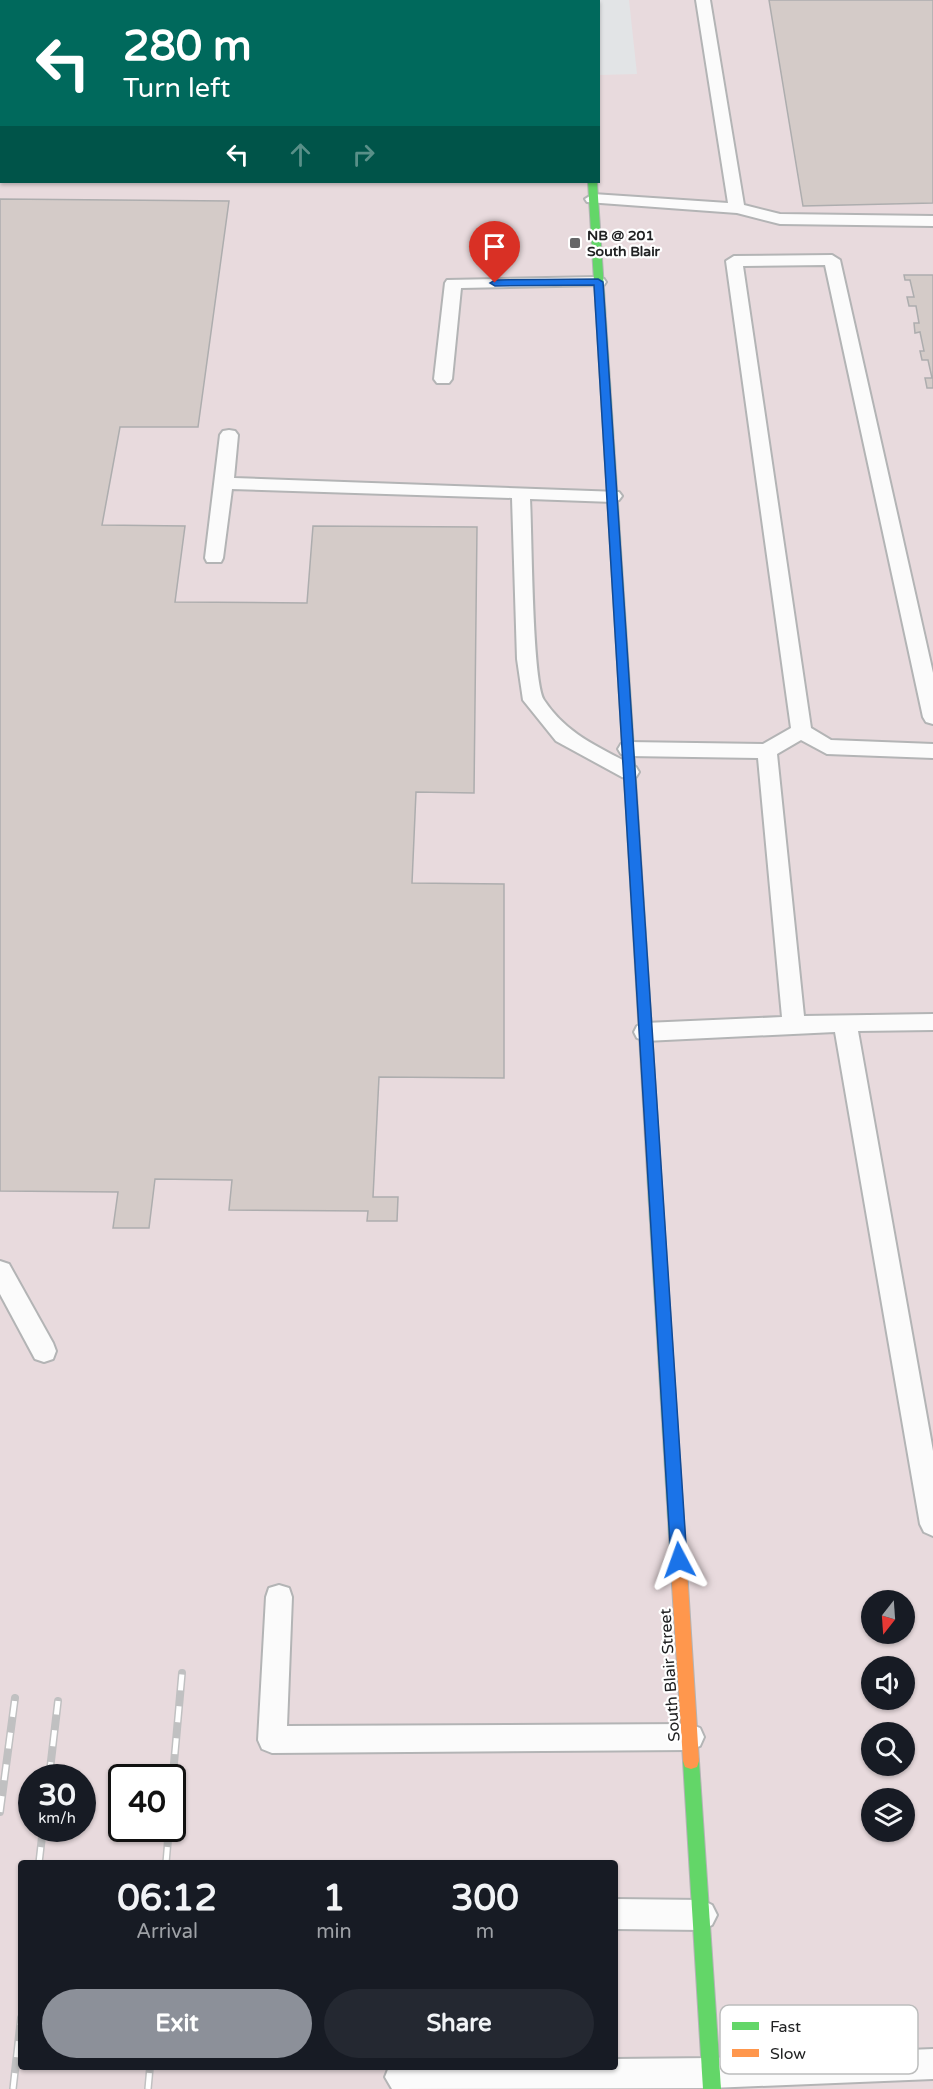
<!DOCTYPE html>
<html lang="en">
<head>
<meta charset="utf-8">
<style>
  :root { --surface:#171b24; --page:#242831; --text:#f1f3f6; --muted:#9ea1a6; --accent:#8c9099 }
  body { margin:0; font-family:"Varela Round",sans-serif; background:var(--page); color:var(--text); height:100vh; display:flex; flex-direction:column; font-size:22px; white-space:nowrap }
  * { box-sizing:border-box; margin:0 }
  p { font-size:20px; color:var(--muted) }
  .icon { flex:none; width:33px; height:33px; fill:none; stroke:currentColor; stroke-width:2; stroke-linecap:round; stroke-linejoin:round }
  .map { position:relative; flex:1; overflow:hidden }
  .side { position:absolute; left:18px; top:1860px; width:600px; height:210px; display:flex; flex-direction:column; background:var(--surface); border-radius:6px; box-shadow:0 2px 4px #0004 }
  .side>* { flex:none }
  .banner { position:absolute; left:0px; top:0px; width:600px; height:183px; box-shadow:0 2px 4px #0004; background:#00695c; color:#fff; overflow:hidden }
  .needle { width:39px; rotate:197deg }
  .controls { position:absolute; left:861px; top:1590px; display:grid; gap:12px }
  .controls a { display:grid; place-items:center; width:54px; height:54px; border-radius:50%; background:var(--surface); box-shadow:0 2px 4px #0004; font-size:30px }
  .speed { position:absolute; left:18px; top:1764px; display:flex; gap:12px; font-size:30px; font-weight:700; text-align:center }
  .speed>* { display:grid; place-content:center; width:78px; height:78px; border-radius:50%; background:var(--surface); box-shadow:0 2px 4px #0004; line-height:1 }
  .speed small { font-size:15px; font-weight:400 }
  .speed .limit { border:3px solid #111; border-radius:9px; background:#fff; color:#111 }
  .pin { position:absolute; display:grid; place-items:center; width:51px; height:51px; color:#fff; margin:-62px -26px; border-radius:50% 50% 50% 0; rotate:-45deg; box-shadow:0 0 6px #0007 }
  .pin .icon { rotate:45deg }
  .me { position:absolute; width:66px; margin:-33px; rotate:356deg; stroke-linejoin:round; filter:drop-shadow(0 0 4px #0008) }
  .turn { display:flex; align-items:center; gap:21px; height:126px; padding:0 24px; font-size:27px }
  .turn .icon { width:78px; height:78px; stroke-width:2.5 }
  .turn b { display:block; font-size:42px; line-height:51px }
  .lanes { display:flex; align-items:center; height:57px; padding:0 24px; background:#0003; justify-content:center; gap:30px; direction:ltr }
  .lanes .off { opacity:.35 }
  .eta { display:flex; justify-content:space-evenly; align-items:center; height:102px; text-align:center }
  .eta b { font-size:36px; font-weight:800; line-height:42px }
  .primary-button { display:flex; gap:12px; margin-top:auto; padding:12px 24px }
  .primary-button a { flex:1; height:69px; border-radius:36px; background:var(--accent); color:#fff; font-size:24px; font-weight:800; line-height:69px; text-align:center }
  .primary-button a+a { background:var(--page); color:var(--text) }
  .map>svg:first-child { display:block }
  .industrial { fill:#e8dadd; fill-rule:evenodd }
  .building { fill:#d4cbc8; stroke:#adadae; stroke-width:1.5 }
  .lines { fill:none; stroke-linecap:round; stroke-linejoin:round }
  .lane-casing { stroke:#b3b4b5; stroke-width:4 }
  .fast-casing { stroke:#b3b4b5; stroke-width:2 }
  .slow-casing { stroke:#b3b4b5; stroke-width:2 }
  .lane { fill:#fbfbfb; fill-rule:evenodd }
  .fast { fill:#63d668; fill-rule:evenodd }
  .slow { fill:#ff974d; fill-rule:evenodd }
  .rail-casing { stroke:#c0c0c1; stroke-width:8 }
  .rail { stroke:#fff; stroke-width:5; stroke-dasharray:16; stroke-linecap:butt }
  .route { fill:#1a73e8; stroke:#114b97; stroke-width:1.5 }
  .poi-dot { fill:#656667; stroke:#fff; stroke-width:2 }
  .labels { text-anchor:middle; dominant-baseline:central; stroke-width:4.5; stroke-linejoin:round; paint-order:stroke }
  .far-poi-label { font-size:14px; font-weight:bold; fill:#212223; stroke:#fff; text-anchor:start }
  .street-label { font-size:16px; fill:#212223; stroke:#fff }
  .key { fill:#fff; stroke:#bcbdbd; stroke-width:1.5 }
  .key-label { font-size:16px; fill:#212223 }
</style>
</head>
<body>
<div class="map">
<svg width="933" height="2089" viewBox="0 0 933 2089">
  <rect width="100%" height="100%" fill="#e2e4e6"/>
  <!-- industrial -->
  <path class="industrial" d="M629,0H933V2089H0V60L2,182H598L599,75L637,74ZM872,1600H904V1634H872ZM872,1666H904V1700H872ZM872,1732H904V1766H872ZM32,1778H82V1828H32ZM122,1778H172V1828H122ZM872,1798H904V1832H872ZM21,1863H615V2067H21Z"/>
  <!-- building -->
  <g class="building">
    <polygon points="769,0 933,0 933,203 803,206"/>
    <polygon points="0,199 229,201 198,427 120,427 102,525 185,526 175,602 307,603 313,526 477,527 474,793 416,792 412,883 504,884 504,1078 379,1077 373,1197 398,1197 397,1221 367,1221 368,1211 229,1210 232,1180 155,1179 149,1228 113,1228 118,1192 0,1191"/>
    <polygon points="904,275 933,275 933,388 927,388 925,378 932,378 928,360 922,360 920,351 924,351 920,332 915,333 914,323 919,323 916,306 909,306 907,297 914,297 910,280 905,280"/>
  </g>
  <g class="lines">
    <!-- lane casing -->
    <g class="lane-casing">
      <g id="lane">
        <polygon points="696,0 710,0 744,205 780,214 933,216 933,226 780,224 737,213 587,202 585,199 593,194 728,203"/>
        <rect x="0" y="141" width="2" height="10"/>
        <polygon points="832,255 840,260 933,673 933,724 926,722 923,717 825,265 743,266 811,728 831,740 933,744 933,758 827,754 801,740 777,754 804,1016 933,1014 933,1030 858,1031 933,1451 933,1536 924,1532 920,1524 835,1032 645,1041 637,1038 634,1032 637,1026 645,1023 782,1017 758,758 628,756 621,754 618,749 621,744 628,742 763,744 791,728 726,261 734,256"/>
        <polygon points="598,277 604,279 606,282 604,285 461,288 452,379 449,383 437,383 434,379 445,283 447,280"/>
        <path d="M229,430L235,431L238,435L234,478L619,492L622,496L619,500L613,502L530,499C532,532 532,681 544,700C567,735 601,748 636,767L639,772L636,777L629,779L622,777L556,741L523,700L517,659L512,498L232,489L223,558L221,562H207L205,558L220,435L223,431Z"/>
        <polygon points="0,1261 9,1264 53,1343 56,1351 53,1359 44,1362 35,1359 0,1294"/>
        <polygon points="279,1585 289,1588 292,1597 287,1726 690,1724 700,1728 704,1737 700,1746 690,1750 272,1753 262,1749 258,1740 266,1597 269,1588"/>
        <polygon points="615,1899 702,1900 712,1905 717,1915 712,1925 702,1930 615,1929"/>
        <polygon points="933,2049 933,2079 711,2088 392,2089 385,2077 389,2067 615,2067 615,2059 711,2058"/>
      </g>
    </g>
    <!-- fast casing -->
    <g class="fast-casing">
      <g id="fast">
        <rect x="577" y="0" width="8" height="2"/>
        <polygon points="588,182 597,182 637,795 631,799 625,795"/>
        <polygon points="654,1166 659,1168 661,1172 686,1553 684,1558 678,1560 672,1558 670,1553 647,1172 649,1168"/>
        <polygon points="691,1753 697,1755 699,1761 721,2089 703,2089 683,1761 685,1755"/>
      </g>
    </g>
    <!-- slow casing -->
    <g class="slow-casing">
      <g id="slow">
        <polygon points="631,791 637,795 661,1172 659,1176 649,1176 647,1172 625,795"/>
        <polygon points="678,1546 684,1548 686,1553 699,1761 697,1767 691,1769 685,1767 683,1761 670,1553 672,1548"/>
      </g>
    </g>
    <!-- lane -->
    <use href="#lane" class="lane"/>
    <!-- fast -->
    <use href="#fast" class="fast"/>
    <!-- slow -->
    <use href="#slow" class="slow"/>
    <!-- rail casing -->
    <g class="rail-casing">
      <g id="rail">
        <polyline points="49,1778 58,1701"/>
        <polyline points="172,1786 182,1673"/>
        <polyline points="0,1812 15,1698"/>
        <polyline points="39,1863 43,1828"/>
        <polyline points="166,1863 169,1828"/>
        <polyline points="13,2089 21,2018"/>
        <polyline points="148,2089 150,2067"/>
      </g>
    </g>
    <!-- rail -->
    <use href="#rail" class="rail"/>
  </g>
  <!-- route -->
  <polygon class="route" points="598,279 603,282 687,1560 685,1565 679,1567 673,1565 671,1560 594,285 495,286 490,283 495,280"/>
  <!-- markers -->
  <rect class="poi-dot" x="569" y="237" width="12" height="12" rx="3"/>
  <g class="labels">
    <!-- far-poi labels -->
    <g class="far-poi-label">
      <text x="587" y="235">NB @ 201<tspan x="587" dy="16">South Blair</tspan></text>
    </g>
    <!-- street labels -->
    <g class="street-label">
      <text transform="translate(670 1675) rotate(-94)">South Blair Street</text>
    </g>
  </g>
  <!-- legend -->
  <rect x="720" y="2005" width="198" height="69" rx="9" class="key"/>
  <rect x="732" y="2022" width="27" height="8" fill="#63d668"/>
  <rect x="732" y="2049" width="27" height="8" fill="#ff974d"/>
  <g class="key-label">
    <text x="770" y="2032">Fast</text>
    <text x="770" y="2059">Slow</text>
  </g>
</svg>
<div class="controls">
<a><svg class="needle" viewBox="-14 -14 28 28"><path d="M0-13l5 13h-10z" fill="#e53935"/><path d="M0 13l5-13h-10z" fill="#9ea1a6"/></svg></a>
<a><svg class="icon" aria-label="sound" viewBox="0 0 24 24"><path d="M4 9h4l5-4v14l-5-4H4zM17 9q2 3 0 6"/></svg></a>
<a><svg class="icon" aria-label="search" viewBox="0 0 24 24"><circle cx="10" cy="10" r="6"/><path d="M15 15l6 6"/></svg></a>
<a><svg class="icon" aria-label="layers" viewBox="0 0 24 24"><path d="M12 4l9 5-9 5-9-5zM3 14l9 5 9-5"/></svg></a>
</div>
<div class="speed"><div>30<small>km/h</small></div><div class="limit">40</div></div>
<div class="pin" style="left:495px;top:283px;background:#d93025"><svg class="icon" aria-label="arrive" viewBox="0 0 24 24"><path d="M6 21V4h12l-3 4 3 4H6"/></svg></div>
<svg class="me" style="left:679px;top:1560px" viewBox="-20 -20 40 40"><path d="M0-17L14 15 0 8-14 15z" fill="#1a73e8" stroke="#fff" stroke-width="4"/></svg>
<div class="banner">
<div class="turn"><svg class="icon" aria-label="left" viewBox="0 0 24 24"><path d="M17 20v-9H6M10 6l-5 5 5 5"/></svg><div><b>280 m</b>Turn left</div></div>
<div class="lanes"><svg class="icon" aria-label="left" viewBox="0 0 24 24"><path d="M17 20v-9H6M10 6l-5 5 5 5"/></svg><svg class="icon off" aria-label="ahead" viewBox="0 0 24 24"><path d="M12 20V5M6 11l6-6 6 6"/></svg><svg class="icon off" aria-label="right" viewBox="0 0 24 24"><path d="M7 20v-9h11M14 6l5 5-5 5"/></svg></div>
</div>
<section class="side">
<div class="eta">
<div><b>06:12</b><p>Arrival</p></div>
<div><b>1</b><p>min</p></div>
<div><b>300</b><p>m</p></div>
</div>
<div class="primary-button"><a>Exit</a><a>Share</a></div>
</section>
</div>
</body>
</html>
